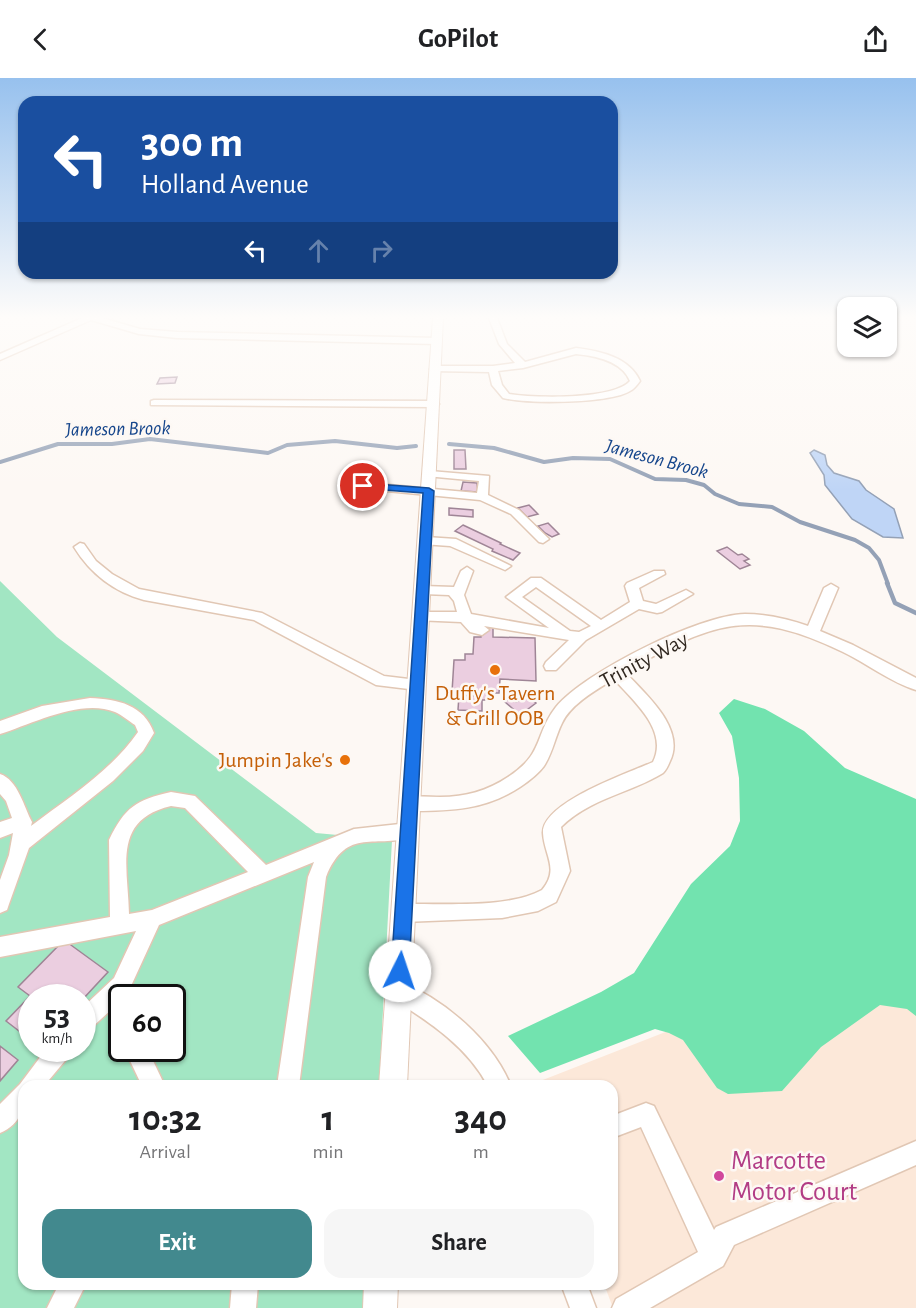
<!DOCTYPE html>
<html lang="en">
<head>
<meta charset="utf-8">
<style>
  :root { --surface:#fff; --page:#f6f6f6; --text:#202124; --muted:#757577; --accent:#42898e }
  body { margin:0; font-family:"Alegreya Sans",sans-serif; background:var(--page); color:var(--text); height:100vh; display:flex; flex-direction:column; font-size:22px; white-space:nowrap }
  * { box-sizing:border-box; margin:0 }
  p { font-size:20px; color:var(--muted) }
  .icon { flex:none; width:33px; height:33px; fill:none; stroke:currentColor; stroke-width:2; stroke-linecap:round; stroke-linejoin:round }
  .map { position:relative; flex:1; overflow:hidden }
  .drawer { position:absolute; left:18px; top:1002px; width:600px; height:210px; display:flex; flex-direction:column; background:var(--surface); border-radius:18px; box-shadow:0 2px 4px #0004 }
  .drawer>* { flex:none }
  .top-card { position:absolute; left:18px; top:18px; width:600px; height:183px; border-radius:18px; box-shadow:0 2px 4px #0004; background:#1a4fa0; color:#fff; overflow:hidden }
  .controls { position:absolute; left:837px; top:219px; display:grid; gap:12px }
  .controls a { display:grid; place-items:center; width:60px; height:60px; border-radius:12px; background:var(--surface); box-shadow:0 2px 4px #0004; font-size:30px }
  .speed { position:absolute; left:18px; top:906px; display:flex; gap:12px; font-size:30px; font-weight:700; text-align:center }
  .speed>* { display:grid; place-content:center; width:78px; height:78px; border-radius:50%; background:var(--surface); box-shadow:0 2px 4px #0004; line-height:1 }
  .speed small { font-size:15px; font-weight:400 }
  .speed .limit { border:3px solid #111; border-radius:9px; background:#fff; color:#111 }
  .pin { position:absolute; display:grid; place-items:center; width:51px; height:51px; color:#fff; margin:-26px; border:3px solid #fff; border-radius:50%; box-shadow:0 2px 6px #0007 }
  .me { position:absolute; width:66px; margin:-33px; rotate:4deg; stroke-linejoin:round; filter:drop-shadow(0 0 4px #0008) }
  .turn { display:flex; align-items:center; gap:21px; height:126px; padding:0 24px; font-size:27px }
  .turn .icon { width:78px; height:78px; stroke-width:2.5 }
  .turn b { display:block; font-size:42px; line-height:51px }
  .lanes { display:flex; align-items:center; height:57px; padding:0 24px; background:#0003; justify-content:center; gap:30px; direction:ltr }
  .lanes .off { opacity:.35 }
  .eta { display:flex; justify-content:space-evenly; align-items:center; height:102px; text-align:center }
  .eta b { font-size:36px; font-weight:700; line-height:42px }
  .primary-button { display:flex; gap:12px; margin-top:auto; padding:12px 24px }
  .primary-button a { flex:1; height:69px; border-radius:18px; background:var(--accent); color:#fff; font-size:24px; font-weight:700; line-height:69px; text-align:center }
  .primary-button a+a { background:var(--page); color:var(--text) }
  header { display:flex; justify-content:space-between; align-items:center; height:78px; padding:0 24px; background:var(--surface); font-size:27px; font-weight:700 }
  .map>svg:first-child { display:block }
  .built { fill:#fce8d9 }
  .green { fill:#a2e6c3; fill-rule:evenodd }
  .forest { fill:#72e3af }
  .water { fill:#bfd5f6; stroke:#94a1b6; stroke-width:1.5 }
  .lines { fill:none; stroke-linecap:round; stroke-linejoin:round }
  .stream-far1 { stroke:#94a1b6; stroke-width:4 }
  .stream { stroke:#94a1b6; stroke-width:4.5 }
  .building { fill:#ebcee0; stroke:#9f8596; stroke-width:1.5 }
  .minor-casing { stroke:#e1c7b4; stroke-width:3 }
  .major-casing { stroke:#e1c7b4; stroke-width:2 }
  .minor { fill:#fff; fill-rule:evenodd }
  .major { fill:#fff; fill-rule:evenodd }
  .route { fill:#1a73e8; stroke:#114b97; stroke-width:1.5 }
  .food-dot { fill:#e8710a; stroke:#fdf8f4; stroke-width:2 }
  .hotel-dot { fill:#d1479c; stroke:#fdf8f4; stroke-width:2 }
  .labels { text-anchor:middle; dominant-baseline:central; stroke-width:5; stroke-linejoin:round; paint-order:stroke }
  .far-water-label { font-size:20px; font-style:italic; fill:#16468c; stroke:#fdf8f4 }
  .street-label { font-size:22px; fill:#30271f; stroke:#fdf8f4 }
  .food-label { font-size:22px; fill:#c56008; stroke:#fdf8f4 }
  .near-hotel-label { font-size:27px; fill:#b23c85; stroke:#fdf8f4; text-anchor:start }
</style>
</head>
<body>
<header><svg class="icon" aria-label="back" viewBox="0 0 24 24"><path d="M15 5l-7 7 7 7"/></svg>GoPilot<svg class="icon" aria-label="share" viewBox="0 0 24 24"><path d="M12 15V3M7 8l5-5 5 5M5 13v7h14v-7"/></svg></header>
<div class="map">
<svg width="916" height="1230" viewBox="0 0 916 1230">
  <rect width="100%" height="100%" fill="#fdf8f4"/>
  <!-- built -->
  <polygon class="built" points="875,872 916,928 916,1230 613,1230 604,1206 612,1206 612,1008 530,1007"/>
  <!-- green -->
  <path class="green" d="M0,503L57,559L316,755L392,762L379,1008H24V1206H368V1230H0ZM32,920H82V970H32ZM122,920H172V970H122Z"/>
  <!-- forest -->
  <polygon class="forest" points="734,621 765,631 804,653 845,690 916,721 916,938 907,931 880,927 821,969 782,1013 728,1016 717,1010 683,962 669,955 655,951 540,995 508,958 601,914 634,895 691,806 730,768 740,743 739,700 732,658 719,635"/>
  <!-- water -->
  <polygon class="water" points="814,372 825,377 827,387 834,395 859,403 866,412 894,431 903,460 883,459 852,441 825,407 824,397 810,375"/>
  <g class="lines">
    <!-- stream-far1 -->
    <g class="stream-far1">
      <polyline points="449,366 494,370 544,384 573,380 610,381 655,401 686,402 704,407 715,416 739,426 772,429 800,444 855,462 869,470 879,482 888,506"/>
      <polyline points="0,384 58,366 112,366 150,361 268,375 287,367 335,363 397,370 416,368"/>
    </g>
    <!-- stream -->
    <polyline class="stream" points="887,505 895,525 916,535"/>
  </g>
  <!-- building -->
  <g class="building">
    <polygon points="177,299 175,305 157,306 160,300"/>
    <polygon points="454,372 465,372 466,391 454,391"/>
    <polygon points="463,404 477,405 478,414 461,413"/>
    <polygon points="529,427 538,436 527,439 518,430"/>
    <polygon points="449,430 473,432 473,439 449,437"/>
    <polygon points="548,445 559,456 552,459 545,455 538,448"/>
    <polygon points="463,447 501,465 500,466 520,475 513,482 492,473 493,471 455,453"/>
    <polygon points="727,469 738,477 742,476 749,481 744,483 750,487 740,491 717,473"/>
    <polygon points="482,546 493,547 493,559 535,560 536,603 500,601 499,615 488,615 488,622 482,622 482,633 458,632 459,617 473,618 474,614 452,614 454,582 465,582 465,576 473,576 474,559 481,559"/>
    <polygon points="519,613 536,625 520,637 505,624 510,620 516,624 520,622 514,617"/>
    <polygon points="64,862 108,894 82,922 82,920 32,920 32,963 6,943 30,918 18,909"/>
    <polygon points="0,968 18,982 0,1003"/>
  </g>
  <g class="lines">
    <!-- minor casing -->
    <g class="minor-casing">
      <g id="minor">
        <polygon points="82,240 102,240 140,251 177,254 437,260 441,263 437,266 177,260 139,256 91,242 0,282 0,276"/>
        <path d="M489,240H497L507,266L525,284L576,270C600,273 629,279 640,303C637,307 634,311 630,313C608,326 528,326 503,320L492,307L489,294L432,293L430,291L435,288H493L515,285L499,266ZM576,276C596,278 622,283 630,303C613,322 534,320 509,316L502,307L498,293L523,290Z"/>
        <polygon points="154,322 434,323 439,326 434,329 151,327 151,323"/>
        <polygon points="430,393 489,398 488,417 519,432 549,461 543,465 539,464 511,436 480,422 345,409 339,406 345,403 477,415 479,403 426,398 425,396"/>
        <polygon points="426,459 456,461 511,488 505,492 450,468 422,466 422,460"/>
        <path d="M80,465L84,466L96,483L112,496L139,511L262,535L384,598L417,602L422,603L424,607L422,611L417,612L376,607L254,542L144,522C114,514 90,495 74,469Z"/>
        <path d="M467,489L473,493L464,517L471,536L549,550L506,519L531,500H541L601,542L630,524L625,508L627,505L654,493H664L665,496L639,510L643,523L656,526L686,512L693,516L662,534L657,535L639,531L586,562L556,592H546L544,588L546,584L569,562L484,548L489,552L482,557L470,554L461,544L415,542L413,539L415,536L420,534H457L454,523L449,517L423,516L416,512L423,508L454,509L461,493ZM536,509L591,548L579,554L570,553L522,519Z"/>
        <path d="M831,506L838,510L820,553L853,567L916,600V612C892,605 866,585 843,574C749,528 712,545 625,594C645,616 686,650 670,683C668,688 666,692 663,695C631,715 590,720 561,749L570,793L556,824L538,833L502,840L404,844L397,841L394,835L397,829L404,826C444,825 507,831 542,812C560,791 544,777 543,755C542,724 629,695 653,684C669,652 633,623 614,601C596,612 571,626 562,645C555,659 553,674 544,688C538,696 529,703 520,709C485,732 451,733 410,733L404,731L401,726L404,721C415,717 428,719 440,719C466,719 487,713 508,699C545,675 534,657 556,629C585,594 699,537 745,536C766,536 788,541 808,548L824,510Z"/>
        <path d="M90,620C118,621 144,627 154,655L143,673L113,703L29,770L9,826L7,832L0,835V802L9,777L13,755L0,760V744L12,740L6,723L0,716V696C18,702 24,729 32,744L31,748C68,720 111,693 138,654L135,647C129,643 122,637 115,634C81,620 32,646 0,656V643L42,628Z"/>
        <path d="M171,714L195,718L266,787L354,751L409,745L415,748L418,753L415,758C376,772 347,747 326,799L299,1008H277L308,799L314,784L159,847L131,908L132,920H122V943L115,940L112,931L89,952L82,955V930L114,900L136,853L0,879V859L110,839L109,762C125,729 136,722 171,714ZM171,728L185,730L248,794L152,832L129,836C128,788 112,742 171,728Z"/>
        <path d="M399,903C445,922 492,962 511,1008H488C467,968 429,944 392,920L389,913L392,906Z"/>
        <path d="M47,970H72L69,978L44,1008H24C24,1029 22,1046 0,1055V1026L20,1006Z"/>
        <polygon points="124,970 147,970 165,1008 142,1008"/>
        <polygon points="646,1025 654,1028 714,1152 716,1149 916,1063 916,1087 734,1167 723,1188 650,1230 612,1230 616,1221 698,1174 641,1049 612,1060 612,1038"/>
        <polygon points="59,1206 86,1206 74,1230 47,1230"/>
        <polygon points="232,1206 258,1206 256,1230 230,1230"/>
        <polygon points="561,1206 587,1206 596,1230 570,1230"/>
      </g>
    </g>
    <!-- major casing -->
    <g class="major-casing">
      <g id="major">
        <polygon points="433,240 443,240 407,1008 379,1008"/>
        <polygon points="364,1206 398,1206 397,1230 363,1230"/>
      </g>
    </g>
    <!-- minor -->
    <use href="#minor" class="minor"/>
    <!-- major -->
    <use href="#major" class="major"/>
  </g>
  <!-- sky -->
  <linearGradient id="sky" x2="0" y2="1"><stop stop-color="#97c1ee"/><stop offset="0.58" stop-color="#fefcfa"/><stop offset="1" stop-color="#fefcfa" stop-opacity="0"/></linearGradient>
  <rect width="916" height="412" fill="url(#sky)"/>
  <!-- route -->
  <polygon class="route" points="363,405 429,410 434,413 409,893 407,900 400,902 394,900 391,893 423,415 359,410 359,406"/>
  <!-- markers -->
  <g class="food-dot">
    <circle cx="495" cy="592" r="6"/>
    <circle cx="345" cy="682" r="6"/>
  </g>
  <circle class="hotel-dot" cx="719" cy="1098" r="6"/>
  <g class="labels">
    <!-- far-water labels -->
    <g class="far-water-label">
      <text transform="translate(118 351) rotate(-1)">Jameson Brook</text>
      <text transform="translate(657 381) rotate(15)">Jameson Brook</text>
    </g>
    <!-- street labels -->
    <g class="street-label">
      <text transform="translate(644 582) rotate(-28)">Trinity Way</text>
    </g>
    <!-- food labels -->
    <g class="food-label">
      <text x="495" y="615">Duffy's Tavern<tspan x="495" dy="25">&amp; Grill OOB</tspan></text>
      <text x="333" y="682" text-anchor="end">Jumpin Jake's</text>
    </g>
    <!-- near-hotel labels -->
    <g class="near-hotel-label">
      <text x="731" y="1082">Marcotte<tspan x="731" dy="31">Motor Court</tspan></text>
    </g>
  </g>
</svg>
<div class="controls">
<a><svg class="icon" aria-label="layers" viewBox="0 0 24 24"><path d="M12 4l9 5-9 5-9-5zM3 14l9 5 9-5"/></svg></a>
</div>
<div class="speed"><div>53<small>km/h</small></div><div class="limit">60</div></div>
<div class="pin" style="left:363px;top:408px;background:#d93025"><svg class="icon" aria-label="arrive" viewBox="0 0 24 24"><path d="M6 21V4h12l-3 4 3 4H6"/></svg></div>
<svg class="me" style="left:400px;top:893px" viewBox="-20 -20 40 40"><circle r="19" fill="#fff"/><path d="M0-13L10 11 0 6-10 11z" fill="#1a73e8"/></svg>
<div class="top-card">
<div class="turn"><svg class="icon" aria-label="left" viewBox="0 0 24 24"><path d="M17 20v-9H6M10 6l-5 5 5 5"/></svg><div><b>300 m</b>Holland Avenue</div></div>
<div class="lanes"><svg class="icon" aria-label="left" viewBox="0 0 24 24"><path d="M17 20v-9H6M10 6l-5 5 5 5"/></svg><svg class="icon off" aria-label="ahead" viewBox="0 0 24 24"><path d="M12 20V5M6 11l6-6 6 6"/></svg><svg class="icon off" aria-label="right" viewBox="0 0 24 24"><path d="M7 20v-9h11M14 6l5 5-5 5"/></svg></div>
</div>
<section class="drawer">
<div class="eta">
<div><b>10:32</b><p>Arrival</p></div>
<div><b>1</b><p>min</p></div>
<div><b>340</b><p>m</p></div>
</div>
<div class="primary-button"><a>Exit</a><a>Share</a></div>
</section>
</div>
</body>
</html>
